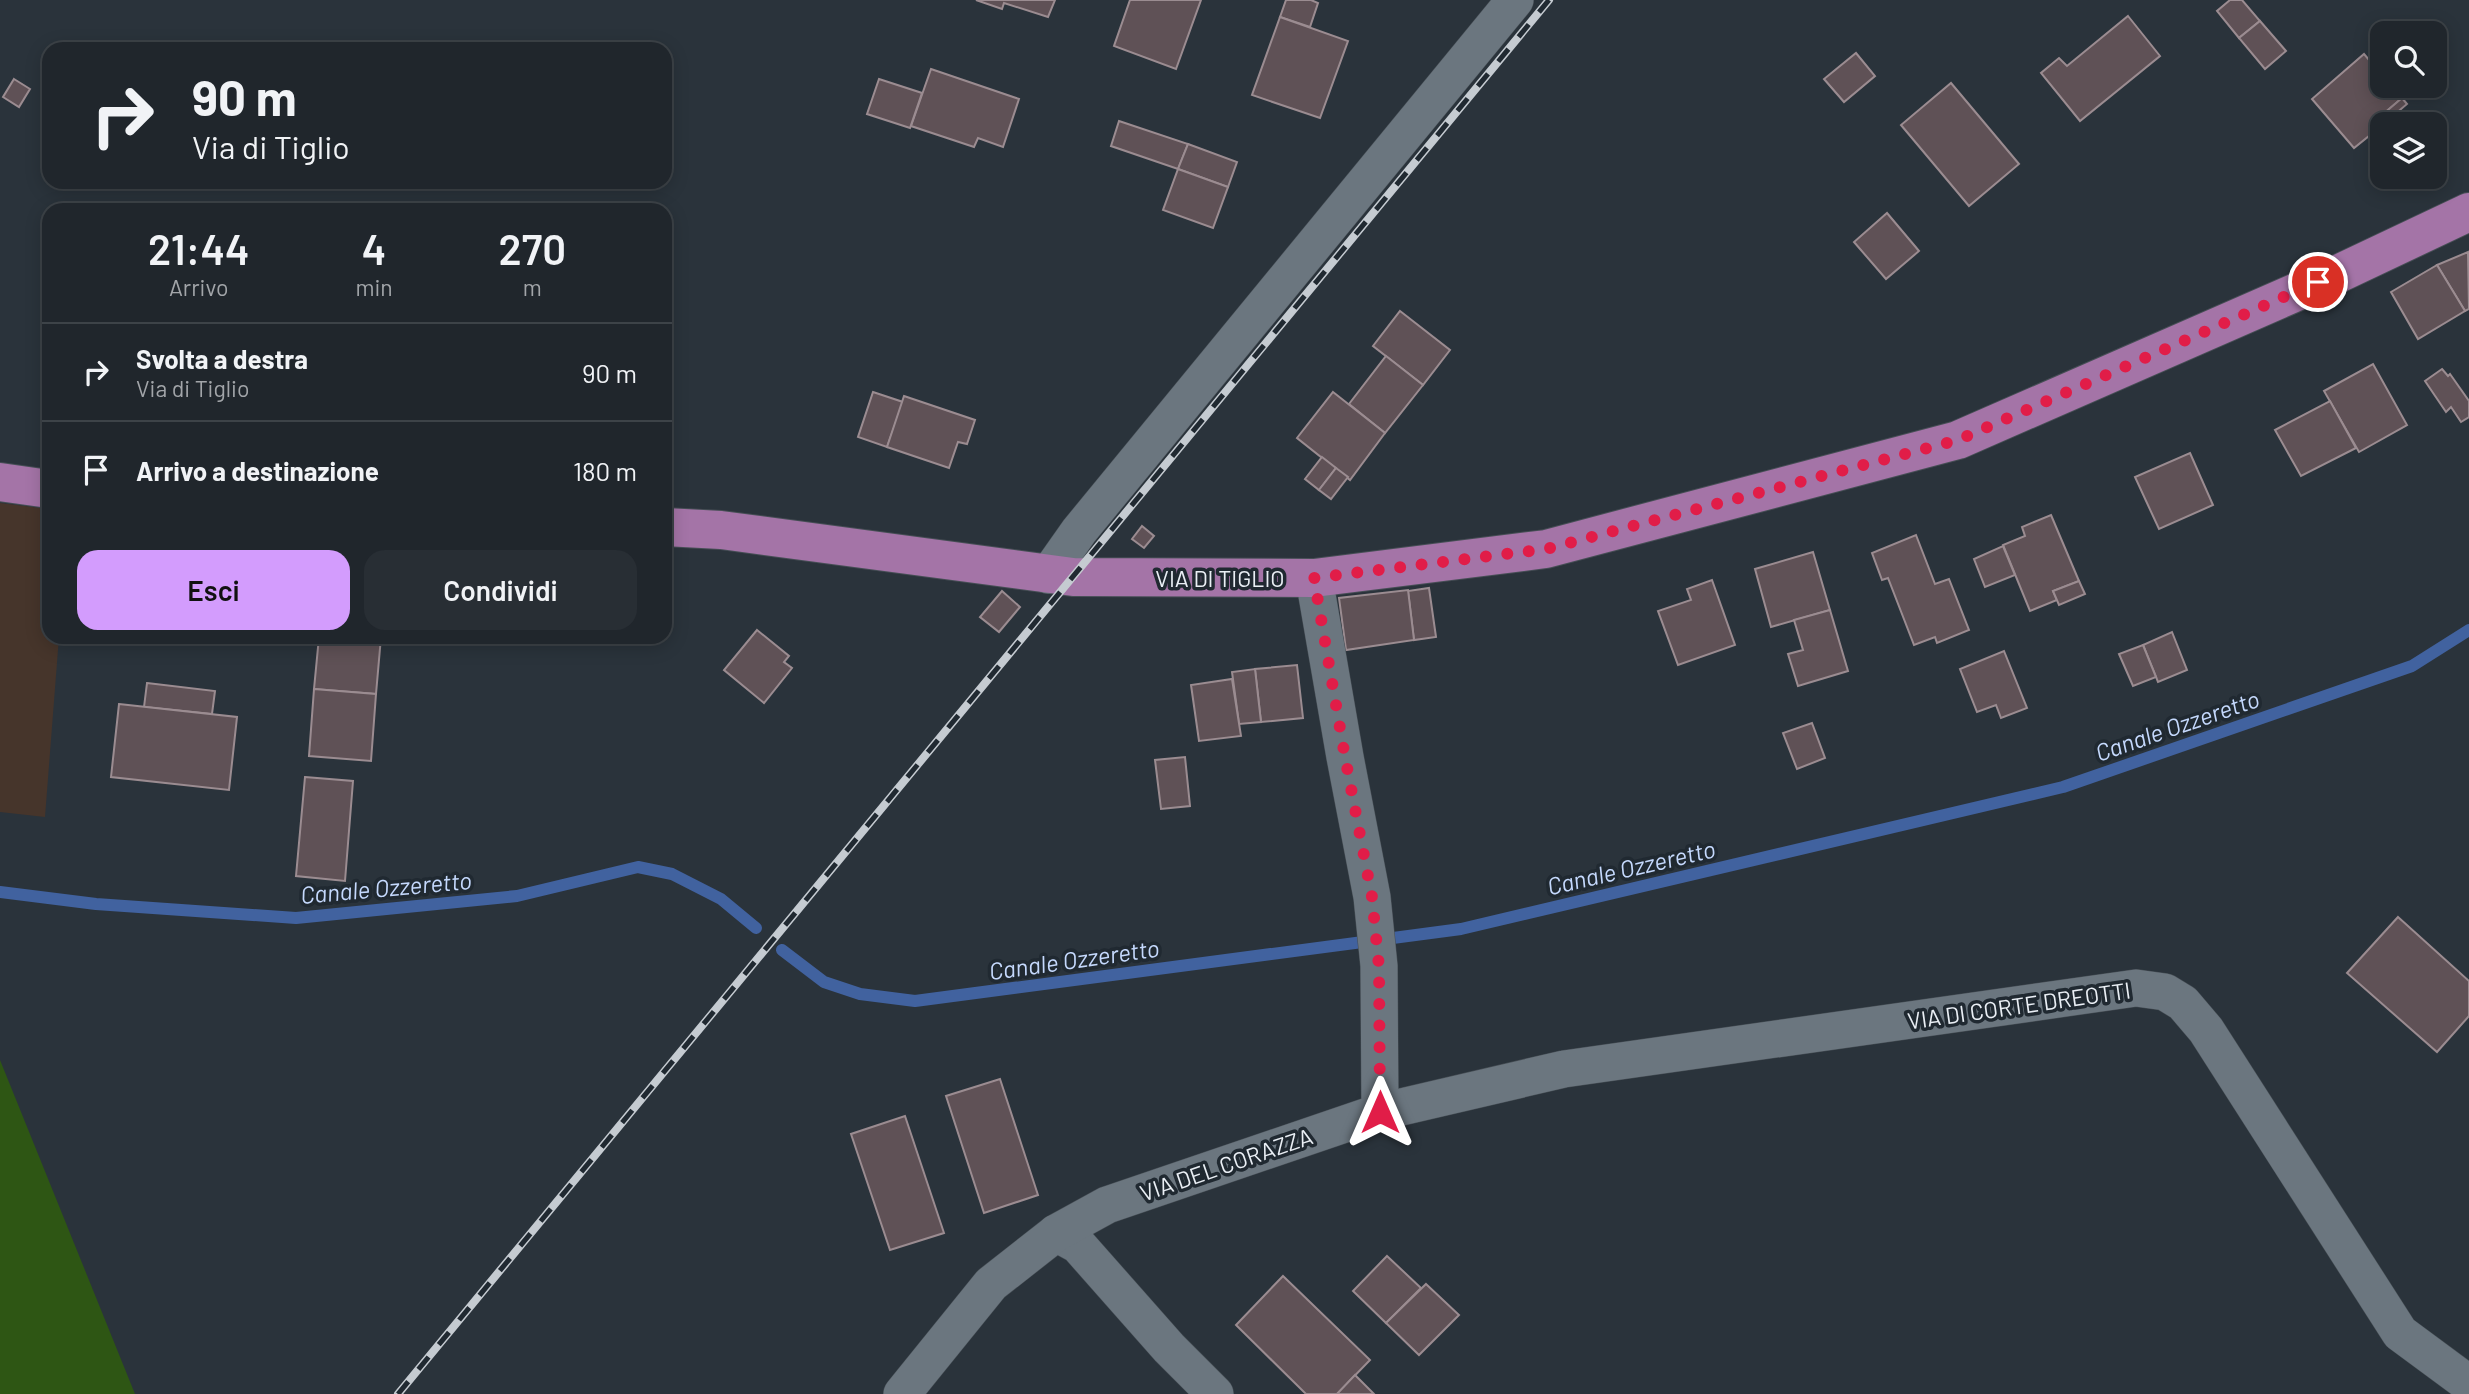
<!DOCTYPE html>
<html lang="it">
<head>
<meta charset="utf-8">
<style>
  :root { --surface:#20262c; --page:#282e34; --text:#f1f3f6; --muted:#a2a5a9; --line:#3d4348; --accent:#d39cfd }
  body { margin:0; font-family:Barlow,sans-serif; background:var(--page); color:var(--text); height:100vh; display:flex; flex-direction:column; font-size:26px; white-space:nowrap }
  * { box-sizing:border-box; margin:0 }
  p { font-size:23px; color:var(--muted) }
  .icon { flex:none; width:38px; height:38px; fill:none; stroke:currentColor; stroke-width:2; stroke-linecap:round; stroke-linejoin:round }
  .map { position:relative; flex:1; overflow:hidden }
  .details { position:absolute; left:42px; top:203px; width:630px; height:441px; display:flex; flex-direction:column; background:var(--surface); border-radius:21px; box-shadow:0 4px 18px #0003,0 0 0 2px var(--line) }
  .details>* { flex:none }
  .banner { position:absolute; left:42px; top:42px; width:630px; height:147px; border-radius:21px; box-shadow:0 4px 18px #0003,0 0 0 2px var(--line); background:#20262c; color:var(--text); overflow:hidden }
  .buttons { position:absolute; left:2370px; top:21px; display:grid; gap:14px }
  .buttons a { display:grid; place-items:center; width:77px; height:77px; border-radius:14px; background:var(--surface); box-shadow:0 4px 18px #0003,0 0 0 2px var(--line); font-size:35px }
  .pin { position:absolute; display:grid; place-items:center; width:60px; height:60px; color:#fff; margin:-30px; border:4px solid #fff; border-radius:50%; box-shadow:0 2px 7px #0007 }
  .me { position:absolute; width:77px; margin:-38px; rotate:0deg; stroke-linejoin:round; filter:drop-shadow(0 0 5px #0008) }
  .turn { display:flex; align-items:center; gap:24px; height:147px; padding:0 35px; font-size:32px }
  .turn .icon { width:91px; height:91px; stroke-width:2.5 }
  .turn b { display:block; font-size:49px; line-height:60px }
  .eta { display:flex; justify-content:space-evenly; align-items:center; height:119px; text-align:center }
  .eta b { font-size:42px; font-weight:600; line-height:49px }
  .action { display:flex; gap:14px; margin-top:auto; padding:14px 35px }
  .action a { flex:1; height:80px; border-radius:21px; background:var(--accent); color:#111; font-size:28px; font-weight:600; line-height:80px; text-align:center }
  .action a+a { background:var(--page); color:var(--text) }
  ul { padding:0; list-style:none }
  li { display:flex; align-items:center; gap:21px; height:98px; padding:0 35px; border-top:2px solid var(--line) }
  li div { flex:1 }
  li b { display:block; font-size:26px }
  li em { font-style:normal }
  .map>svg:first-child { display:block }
  .industrial { fill:#46352b }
  .green { fill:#2e5614 }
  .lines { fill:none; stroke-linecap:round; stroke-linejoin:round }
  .stream { stroke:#41629f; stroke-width:12 }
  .building { fill:#5f5156; stroke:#9b8c91; stroke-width:2 }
  .minor-casing { stroke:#464e55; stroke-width:38 }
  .primary-casing { stroke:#464e55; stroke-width:40 }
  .minor { stroke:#6b767f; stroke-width:37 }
  .primary { stroke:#a474a7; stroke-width:38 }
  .rail-casing { stroke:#c5cbd1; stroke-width:8 }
  .rail { stroke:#202931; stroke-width:5; stroke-dasharray:16; stroke-linecap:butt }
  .route { stroke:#e11d48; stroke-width:12; stroke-dasharray:0 21.6 }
  .labels { text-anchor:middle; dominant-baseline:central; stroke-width:7; stroke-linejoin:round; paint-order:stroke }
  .street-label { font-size:23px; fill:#eaeff5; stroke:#202931 }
  .water-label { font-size:24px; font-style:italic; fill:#c5d9fd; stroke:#202931 }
</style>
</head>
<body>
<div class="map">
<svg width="2469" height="1394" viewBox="0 0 2469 1394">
  <rect width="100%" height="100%" fill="#2a333b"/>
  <!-- industrial -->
  <polygon class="industrial" points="0,503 49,509 49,637 59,637 45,817 0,812"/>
  <!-- green -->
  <polygon class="green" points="0,1060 135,1394 0,1394"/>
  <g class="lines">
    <!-- stream -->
    <g class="stream">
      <polyline points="0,892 96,904 296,918 517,896 638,867 672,874 721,899 756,928"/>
      <polyline points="782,950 824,982 860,994 915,1001 1461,929 2063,787 2412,666 2469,630"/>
    </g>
  </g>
  <!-- building -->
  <g class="building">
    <polygon points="976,0 1055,0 1048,17 1004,3 1002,9"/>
    <polygon points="1130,0 1201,0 1176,69 1114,46"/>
    <polygon points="1286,0 1311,0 1318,3 1310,27 1280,17"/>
    <polygon points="2230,0 2242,0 2260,21 2239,38 2217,11"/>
    <polygon points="2128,16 2160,56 2080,121 2041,73 2059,58 2067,66"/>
    <polygon points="1280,17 1348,41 1320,118 1252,95"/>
    <polygon points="2260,21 2286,51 2265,69 2239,38"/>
    <polygon points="1856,53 1875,76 1844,102 1824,79"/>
    <polygon points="2364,54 2382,75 2382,86 2391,86 2402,98 2375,121 2380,127 2354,148 2312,99"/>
    <polygon points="931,69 1019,99 1003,147 978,138 974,147 911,126"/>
    <polygon points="14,79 30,89 19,107 3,97"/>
    <polygon points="879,79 922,93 910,128 867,114"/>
    <polygon points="1951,83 2019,164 1969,206 1901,125"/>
    <polygon points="2402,98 2407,104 2380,127 2375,121"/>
    <polygon points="1119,121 1188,144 1178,169 1111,146"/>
    <polygon points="1188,144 1237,162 1228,187 1178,169"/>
    <polygon points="1178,169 1228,187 1213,228 1163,210"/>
    <polygon points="1887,213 1919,251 1886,279 1854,242"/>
    <polygon points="2468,252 2469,309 2465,311 2437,265"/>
    <polygon points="2437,265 2465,311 2418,339 2391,292"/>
    <polygon points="1400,311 1450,350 1423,385 1373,346"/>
    <polygon points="1386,356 1423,385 1385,433 1349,404"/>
    <polygon points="2373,364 2407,425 2359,452 2324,391"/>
    <polygon points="2442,369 2448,376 2450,374 2469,401 2469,417 2461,422 2451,407 2446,412 2425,381"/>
    <polygon points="873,392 903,402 887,447 858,437"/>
    <polygon points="1333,392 1385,433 1350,480 1297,438"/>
    <polygon points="904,396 975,420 967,444 958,442 949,468 887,447"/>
    <polygon points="2330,401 2356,448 2301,476 2275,430"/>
    <polygon points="2190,453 2213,505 2159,529 2135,477"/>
    <polygon points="1322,457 1336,468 1319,490 1305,479"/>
    <polygon points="1336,468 1348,477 1331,499 1319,490"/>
    <polygon points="2051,515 2079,581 2053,591 2057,600 2030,611 2003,545 2025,536 2022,527"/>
    <polygon points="1142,526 1154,536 1144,548 1132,539"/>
    <polygon points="1916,535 1935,584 1949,579 1969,630 1937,643 1935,637 1914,645 1888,578 1882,580 1872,553"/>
    <polygon points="2003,546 2015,575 1985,587 1974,559"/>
    <polygon points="1813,552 1830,610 1771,627 1755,569"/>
    <polygon points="1712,580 1735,645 1678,665 1658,611 1691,600 1687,589"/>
    <polygon points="2079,581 2085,594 2059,605 2053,591"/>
    <polygon points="1429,588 1436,637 1414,640 1408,591"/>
    <polygon points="1408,590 1414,640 1346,650 1339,598"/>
    <polygon points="1002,591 1020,607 999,632 980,617"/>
    <polygon points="1830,610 1848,671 1798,686 1788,654 1803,650 1794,620"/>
    <polygon points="757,630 789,656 784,662 792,668 764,703 724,670"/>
    <polygon points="2172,632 2187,670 2158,682 2143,645"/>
    <polygon points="319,637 381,637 376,694 314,689"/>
    <polygon points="2143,645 2156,677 2133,686 2119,654"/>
    <polygon points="2004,651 2027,708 2001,718 1996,705 1977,712 1960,669"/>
    <polygon points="1297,665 1303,718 1261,722 1255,669"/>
    <polygon points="1255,669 1261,722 1239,724 1232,672"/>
    <polygon points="1232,679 1241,736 1199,741 1191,685"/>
    <polygon points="147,683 215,691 212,714 144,707"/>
    <polygon points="314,689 376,694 371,761 309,756"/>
    <polygon points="119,704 237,717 229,790 111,777"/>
    <polygon points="1812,723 1825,758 1797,769 1783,733"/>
    <polygon points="1185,757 1190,806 1161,809 1155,760"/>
    <polygon points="305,777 353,781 345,881 296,876"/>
    <polygon points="2398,917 2469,981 2469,1016 2437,1052 2347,973"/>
    <polygon points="1000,1079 1038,1195 984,1213 946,1096"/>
    <polygon points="905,1116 944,1233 890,1250 851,1134"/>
    <polygon points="1387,1256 1421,1288 1386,1323 1353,1291"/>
    <polygon points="1283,1276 1370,1360 1337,1394 1306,1394 1236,1325"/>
    <polygon points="1426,1284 1459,1315 1419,1355 1386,1323"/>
    <polygon points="1355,1375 1374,1394 1337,1394"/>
  </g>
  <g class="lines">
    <!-- minor casing -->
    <g class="minor-casing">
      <g id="minor">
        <polyline points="1048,575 1079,531 1515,0"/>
        <polyline points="1314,578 1345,757 1372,897 1379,966 1380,1112"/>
        <polyline points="1056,1233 1078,1245 1169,1348 1215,1394"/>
        <polyline points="902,1394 991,1284 1056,1233 1107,1205 1380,1112 1564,1069 2136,988 2165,992 2183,1003 2206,1030 2400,1333 2469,1384"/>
      </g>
    </g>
    <!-- primary casing -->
    <g class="primary-casing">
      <g id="primary">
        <polyline points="0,482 49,489"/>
        <polyline points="665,527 721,530 1073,577 1314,578 1546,549 1958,440 2340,273 2469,212"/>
      </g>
    </g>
    <!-- minor -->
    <use href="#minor" class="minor"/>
    <!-- primary -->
    <use href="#primary" class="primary"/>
    <!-- rail casing -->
    <g class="rail-casing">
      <polyline id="rail" points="398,1394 1549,0"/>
    </g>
    <!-- rail -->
    <use href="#rail" class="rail"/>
  </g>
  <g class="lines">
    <!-- route -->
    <polyline class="route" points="1380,1112 1379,967 1372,897 1345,757 1314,578 1546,549 1958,440 2318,282"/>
  </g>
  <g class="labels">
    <!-- street labels -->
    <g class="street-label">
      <text x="1220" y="578">VIA DI TIGLIO</text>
      <text transform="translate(2019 1005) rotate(-8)">VIA DI CORTE DREOTTI</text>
      <text transform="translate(1226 1164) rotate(-19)">VIA DEL CORAZZA</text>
    </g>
    <!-- water labels -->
    <g class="water-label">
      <text transform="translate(2177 725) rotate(-19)">Canale Ozzeretto</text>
      <text transform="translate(1631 867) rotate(-13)">Canale Ozzeretto</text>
      <text transform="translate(386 887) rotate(-5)">Canale Ozzeretto</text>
      <text transform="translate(1074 959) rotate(-8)">Canale Ozzeretto</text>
    </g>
  </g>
</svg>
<div class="buttons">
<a><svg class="icon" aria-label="search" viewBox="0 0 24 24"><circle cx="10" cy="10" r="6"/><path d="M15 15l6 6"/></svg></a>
<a><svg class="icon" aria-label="layers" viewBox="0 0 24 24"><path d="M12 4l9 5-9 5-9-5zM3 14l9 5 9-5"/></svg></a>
</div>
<div class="pin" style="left:2318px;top:282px;background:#d93025"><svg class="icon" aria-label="arrive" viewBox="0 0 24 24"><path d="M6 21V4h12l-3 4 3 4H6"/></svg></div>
<svg class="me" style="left:1380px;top:1112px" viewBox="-20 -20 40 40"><path d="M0-17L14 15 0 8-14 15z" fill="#e11d48" stroke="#fff" stroke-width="4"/></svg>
<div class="banner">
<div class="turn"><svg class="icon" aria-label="right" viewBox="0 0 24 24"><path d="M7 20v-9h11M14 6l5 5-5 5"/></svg><div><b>90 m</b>Via di Tiglio</div></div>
</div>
<section class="details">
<div class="eta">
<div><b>21:44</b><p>Arrivo</p></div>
<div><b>4</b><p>min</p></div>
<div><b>270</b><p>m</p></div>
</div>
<ul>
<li><svg class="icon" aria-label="right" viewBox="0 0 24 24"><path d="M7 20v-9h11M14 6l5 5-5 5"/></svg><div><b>Svolta a destra</b><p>Via di Tiglio</p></div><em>90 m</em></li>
<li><svg class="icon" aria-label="arrive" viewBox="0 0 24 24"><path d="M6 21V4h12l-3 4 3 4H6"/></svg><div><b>Arrivo a destinazione</b></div><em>180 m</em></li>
</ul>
<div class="action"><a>Esci</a><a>Condividi</a></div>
</section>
</div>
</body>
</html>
